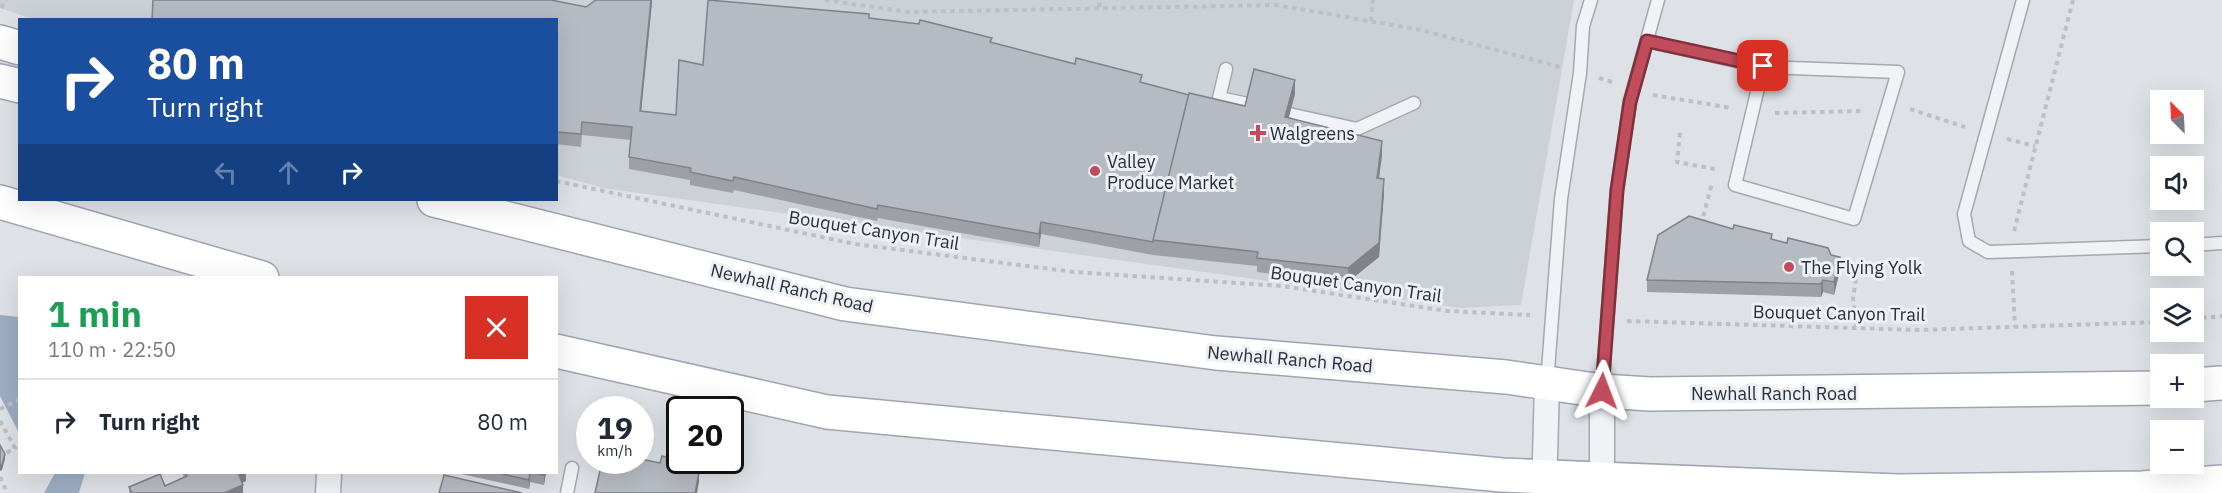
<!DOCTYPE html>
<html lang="en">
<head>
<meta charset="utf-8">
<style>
  :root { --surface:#fff; --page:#f6f6f7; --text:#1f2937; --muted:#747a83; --line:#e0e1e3 }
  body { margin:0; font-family:"IBM Plex Sans",sans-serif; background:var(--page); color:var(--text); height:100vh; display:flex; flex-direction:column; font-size:22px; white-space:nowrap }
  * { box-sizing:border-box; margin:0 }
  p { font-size:20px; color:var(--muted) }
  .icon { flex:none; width:33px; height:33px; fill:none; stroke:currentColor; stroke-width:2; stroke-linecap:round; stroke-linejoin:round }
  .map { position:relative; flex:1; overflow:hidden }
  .panel { position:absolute; left:18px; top:276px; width:540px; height:198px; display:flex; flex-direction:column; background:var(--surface); border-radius:0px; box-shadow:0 6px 24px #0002 }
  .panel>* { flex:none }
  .banner { position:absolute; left:18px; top:18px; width:540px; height:183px; border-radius:0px; box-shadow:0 6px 24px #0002; background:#1a4fa0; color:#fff; overflow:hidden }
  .needle { width:39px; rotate:336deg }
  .controls { position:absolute; left:2150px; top:90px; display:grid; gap:12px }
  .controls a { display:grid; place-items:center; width:54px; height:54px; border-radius:0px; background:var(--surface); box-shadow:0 6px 24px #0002; font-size:30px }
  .speed { position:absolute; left:576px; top:396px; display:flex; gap:12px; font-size:30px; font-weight:700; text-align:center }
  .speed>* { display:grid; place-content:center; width:78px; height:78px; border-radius:50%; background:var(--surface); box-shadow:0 6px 24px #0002; line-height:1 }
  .speed small { font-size:15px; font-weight:400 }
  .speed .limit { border:3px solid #111; border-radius:9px; background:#fff; color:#111 }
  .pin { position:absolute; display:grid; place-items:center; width:51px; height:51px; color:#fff; margin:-26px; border-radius:12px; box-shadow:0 3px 9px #0006 }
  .me { position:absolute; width:66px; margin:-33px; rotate:3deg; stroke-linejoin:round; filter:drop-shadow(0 0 4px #0008) }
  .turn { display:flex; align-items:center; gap:21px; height:126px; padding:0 30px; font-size:27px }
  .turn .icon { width:78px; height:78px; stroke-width:2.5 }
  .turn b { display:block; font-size:42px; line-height:51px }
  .lanes { display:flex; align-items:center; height:57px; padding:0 30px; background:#0003; justify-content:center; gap:30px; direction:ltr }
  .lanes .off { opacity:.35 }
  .round { display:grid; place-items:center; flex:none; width:63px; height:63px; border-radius:0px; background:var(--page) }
  .head { display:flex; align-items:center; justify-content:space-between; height:102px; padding:0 30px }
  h1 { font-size:36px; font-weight:800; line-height:45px; color:#1e9e55 }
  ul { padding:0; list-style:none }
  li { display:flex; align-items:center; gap:18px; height:84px; padding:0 30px; border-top:2px solid var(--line) }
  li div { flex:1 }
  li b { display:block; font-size:22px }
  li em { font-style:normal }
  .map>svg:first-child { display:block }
  .built { fill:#ccd0d7 }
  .water { fill:#9caec3 }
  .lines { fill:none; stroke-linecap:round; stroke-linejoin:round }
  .lane-casing { stroke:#a4a8af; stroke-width:15 }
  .street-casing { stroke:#a4a8af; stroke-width:27 }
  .primary-casing { stroke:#9ea5b1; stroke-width:36 }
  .path { stroke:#bcbfc5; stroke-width:4; stroke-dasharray:4.5 4.5; stroke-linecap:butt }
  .lane { stroke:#f0f2f5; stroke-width:12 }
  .street { stroke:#f0f2f5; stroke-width:24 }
  .primary { stroke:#fff; stroke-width:33 }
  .wall { fill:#9da0a7 }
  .shaded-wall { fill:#7f8288 }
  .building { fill:#b6bac2; stroke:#7f8288; stroke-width:1.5 }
  .route-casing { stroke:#7d313b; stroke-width:15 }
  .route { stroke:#c14c5b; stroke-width:10 }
  .poi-dot { fill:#c14c5b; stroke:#edf0f4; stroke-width:2 }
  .labels { text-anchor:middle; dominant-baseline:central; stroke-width:6; stroke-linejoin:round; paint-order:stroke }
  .poi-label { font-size:18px; fill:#282f3b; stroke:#edf0f4; text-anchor:start }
  .street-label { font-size:18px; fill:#282f3b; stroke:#edf0f4 }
</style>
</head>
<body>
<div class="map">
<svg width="2222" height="493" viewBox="0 0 2222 493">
  <rect width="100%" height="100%" fill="#dee1e6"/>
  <!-- built -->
  <polygon class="built" points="0,0 1574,0 1521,305 1461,308 603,188 557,175 556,20 36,20 0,8"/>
  <!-- water -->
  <g class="water">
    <polygon points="0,315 19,317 19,433 0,396"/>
    <polygon points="55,473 85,473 79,493 44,493"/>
  </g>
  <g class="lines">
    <!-- lane casing -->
    <g class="lane-casing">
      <g id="lane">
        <polyline points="2023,0 1964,214 1969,241 1988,252 2160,246"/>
        <polyline points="1647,41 1763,67 1898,72 1854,219 1735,185 1763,67"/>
        <polyline points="1226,69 1219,98 1248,104"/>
        <polyline points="1289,114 1357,129 1414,103"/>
        <polyline points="2193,245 2222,243"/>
        <polyline points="1547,383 1561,199 1580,73 1583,26 1591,0"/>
        <polyline points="1602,390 1617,190 1630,101 1658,0"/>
        <polyline points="567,493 572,468"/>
      </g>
    </g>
    <!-- street casing -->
    <g class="street-casing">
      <g id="street">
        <polyline points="1602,391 1602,493"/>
        <polyline points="328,493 329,474"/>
        <polyline points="1544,493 1547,384"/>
      </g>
    </g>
    <!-- primary casing -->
    <g class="primary-casing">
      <g id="primary">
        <polyline points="0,42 20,48"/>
        <polyline points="0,81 20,86"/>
        <polyline points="434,200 845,304 1216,353 1506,377 1602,391 1650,394 2160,388"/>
        <polyline points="0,202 262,278"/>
        <polyline points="556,351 827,412 1502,475 1898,491 2142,488 2222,482"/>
        <polyline points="2193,385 2222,383"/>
      </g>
    </g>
    <!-- path -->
    <g class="path">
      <polyline points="825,0 908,12 1276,5 1421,30 1560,67"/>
      <polyline points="1099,7 1100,0"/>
      <polyline points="1,8 6,0"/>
      <polyline points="1371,21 1373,0"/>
      <polyline points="1599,78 1615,83"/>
      <polyline points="1653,95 1732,108"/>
      <polyline points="1910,109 1965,127"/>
      <polyline points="1775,113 1863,111"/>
      <polyline points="1680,133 1677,162 1715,169"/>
      <polyline points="2007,139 2035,146"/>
      <polyline points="556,181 855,244 1074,272 1282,286 1447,311 1530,315"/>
      <polyline points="1706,222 1702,221 1712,183"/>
      <polyline points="2014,231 2073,0"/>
      <polyline points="1837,259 1858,265 1853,298 1856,326"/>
      <polyline points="2012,271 2015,327"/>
      <polyline points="2193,319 2222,316"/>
      <polyline points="1627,321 1919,330 2160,322"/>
      <polyline points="0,409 20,399"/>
      <polyline points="0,421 15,448 3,455"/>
      <polyline points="0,477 6,490"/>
    </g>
    <!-- lane -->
    <use href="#lane" class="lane"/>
    <!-- street -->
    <use href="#street" class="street"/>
    <!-- primary -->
    <use href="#primary" class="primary"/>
  </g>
  <!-- wall -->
  <g class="wall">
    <polygon points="652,0 641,111 676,115 703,65 869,18 992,43 1142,83 1189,95 1245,106 1295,94 1289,117 1382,155 1379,178 1384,193 1379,257 1348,282 1257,272 1257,266 1153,255 1041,234 1039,247 878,218 877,221 734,190 733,193 690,185 690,180 629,169 629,157 631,140 582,135 581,147 556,144 556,20 586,7"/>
    <polygon points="1733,229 1831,255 1840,270 1834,295 1823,292 1821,297 1647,292 1647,280"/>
    <polygon points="182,472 246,472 246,481 242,483 243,493 129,493 129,487 165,486 184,477"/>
    <polygon points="452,472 546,472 544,485 530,482 529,489"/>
  </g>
  <!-- shaded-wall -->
  <g class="shaded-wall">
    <polygon points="651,0 652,0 652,3 640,123 640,111"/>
    <polygon points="1295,80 1295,94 1285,131 1285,117"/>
    <polygon points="1382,141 1382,155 1377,192 1377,178"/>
    <polygon points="1384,179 1384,193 1379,257 1348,282 1348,268"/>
    <polygon points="1041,222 1041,234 1039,247 1039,234"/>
    <polygon points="1840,257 1840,270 1834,295 1834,282"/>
    <polygon points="1823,280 1823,292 1821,297 1821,284"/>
    <polygon points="5,454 5,459 2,470 0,471 0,466"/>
    <polygon points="246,472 246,481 239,484 239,475"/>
    <polygon points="530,472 530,482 529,489 529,480"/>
    <polygon points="544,472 546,472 544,485"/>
    <polygon points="699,473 699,482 697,493 695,493"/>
    <polygon points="243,485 243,493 224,493"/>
  </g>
  <!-- building -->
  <g class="building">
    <polygon points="153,0 551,0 586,7 596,0 651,0 640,111 676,115 679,60 703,65 708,0 869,14 869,18 919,24 920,20 992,38 990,42 1075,64 1076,58 1142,75 1140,82 1189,95 1153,242 1041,222 1039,234 878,205 877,209 734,177 733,181 690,172 691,168 629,157 632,127 582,122 581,134 556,132 556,20 152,20"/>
    <polygon points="1254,69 1295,80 1285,117 1382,141 1377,178 1384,179 1379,243 1348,268 1257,258 1258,252 1153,240 1189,93 1245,106"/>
    <polygon points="1689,216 1733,229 1734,225 1772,234 1771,239 1787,243 1788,238 1828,248 1831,255 1840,257 1834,282 1823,280 1821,284 1647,280 1658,235"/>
    <polygon points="0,445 5,454 2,465 0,466"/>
    <polygon points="662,456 681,460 679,469 699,473 695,493 595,493 601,466 619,469 621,460 640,460 640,459 660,463"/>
    <polygon points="186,472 245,472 239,475 243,485 224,493 132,493 129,487 160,474 165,486 187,476"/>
    <polygon points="494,472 530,472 529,480"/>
    <polygon points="531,472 544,472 544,475"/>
    <polygon points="444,475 522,493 439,493"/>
  </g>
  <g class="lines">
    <!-- route casing -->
    <g class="route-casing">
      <polyline id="route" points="1602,391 1617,190 1630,102 1647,41 1763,66"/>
    </g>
    <!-- route -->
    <use href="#route" class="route"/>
  </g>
  <!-- markers -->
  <g class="poi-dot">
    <path d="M1255 124h6v6h6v6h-6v6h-6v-6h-6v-6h6z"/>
    <circle cx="1095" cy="171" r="6"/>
    <circle cx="1789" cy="267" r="6"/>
  </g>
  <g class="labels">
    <!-- poi labels -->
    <g class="poi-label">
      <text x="1270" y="133">Walgreens</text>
      <text x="1107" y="161">Valley<tspan x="1107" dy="21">Produce Market</tspan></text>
      <text x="1801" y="267">The Flying Yolk</text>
    </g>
    <!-- street labels -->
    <g class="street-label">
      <text transform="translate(874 230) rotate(9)">Bouquet Canyon Trail</text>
      <text transform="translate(1356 284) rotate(8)">Bouquet Canyon Trail</text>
      <text transform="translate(792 288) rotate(13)">Newhall Ranch Road</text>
      <text transform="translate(1839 313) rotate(1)">Bouquet Canyon Trail</text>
      <text transform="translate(1290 359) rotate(5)">Newhall Ranch Road</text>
      <text x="1774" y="393">Newhall Ranch Road</text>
    </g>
  </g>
</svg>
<div class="controls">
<a><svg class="needle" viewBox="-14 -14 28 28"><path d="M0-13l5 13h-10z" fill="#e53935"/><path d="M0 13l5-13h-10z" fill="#747a83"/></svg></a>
<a><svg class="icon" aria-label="sound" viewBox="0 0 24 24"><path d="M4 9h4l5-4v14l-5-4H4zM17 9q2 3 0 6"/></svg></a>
<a><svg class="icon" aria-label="search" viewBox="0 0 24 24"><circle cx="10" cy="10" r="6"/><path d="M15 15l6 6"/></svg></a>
<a><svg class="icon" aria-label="layers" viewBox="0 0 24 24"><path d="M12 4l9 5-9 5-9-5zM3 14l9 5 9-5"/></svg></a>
<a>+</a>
<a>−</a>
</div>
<div class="speed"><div>19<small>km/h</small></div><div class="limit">20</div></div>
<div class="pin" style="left:1763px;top:66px;background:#d93025"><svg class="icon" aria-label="arrive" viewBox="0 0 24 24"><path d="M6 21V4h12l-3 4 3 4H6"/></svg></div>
<svg class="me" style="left:1602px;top:391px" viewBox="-20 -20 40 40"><path d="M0-17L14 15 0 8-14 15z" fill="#c14c5b" stroke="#fff" stroke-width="4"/></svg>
<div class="banner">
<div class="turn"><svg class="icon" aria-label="right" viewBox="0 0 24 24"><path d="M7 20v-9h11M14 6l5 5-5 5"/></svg><div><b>80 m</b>Turn right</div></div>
<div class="lanes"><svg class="icon off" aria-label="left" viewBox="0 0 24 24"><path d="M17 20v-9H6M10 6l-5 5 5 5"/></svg><svg class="icon off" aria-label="ahead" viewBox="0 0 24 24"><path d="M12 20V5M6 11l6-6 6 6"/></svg><svg class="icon" aria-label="right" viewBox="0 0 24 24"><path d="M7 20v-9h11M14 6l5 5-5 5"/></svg></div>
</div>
<section class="panel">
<div class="head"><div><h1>1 min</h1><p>110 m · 22:50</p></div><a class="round" style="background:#d93025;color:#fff"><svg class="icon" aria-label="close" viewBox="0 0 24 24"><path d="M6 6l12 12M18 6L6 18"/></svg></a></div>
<ul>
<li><svg class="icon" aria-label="right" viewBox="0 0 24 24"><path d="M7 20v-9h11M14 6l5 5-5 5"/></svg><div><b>Turn right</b></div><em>80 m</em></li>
</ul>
</section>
</div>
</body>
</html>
